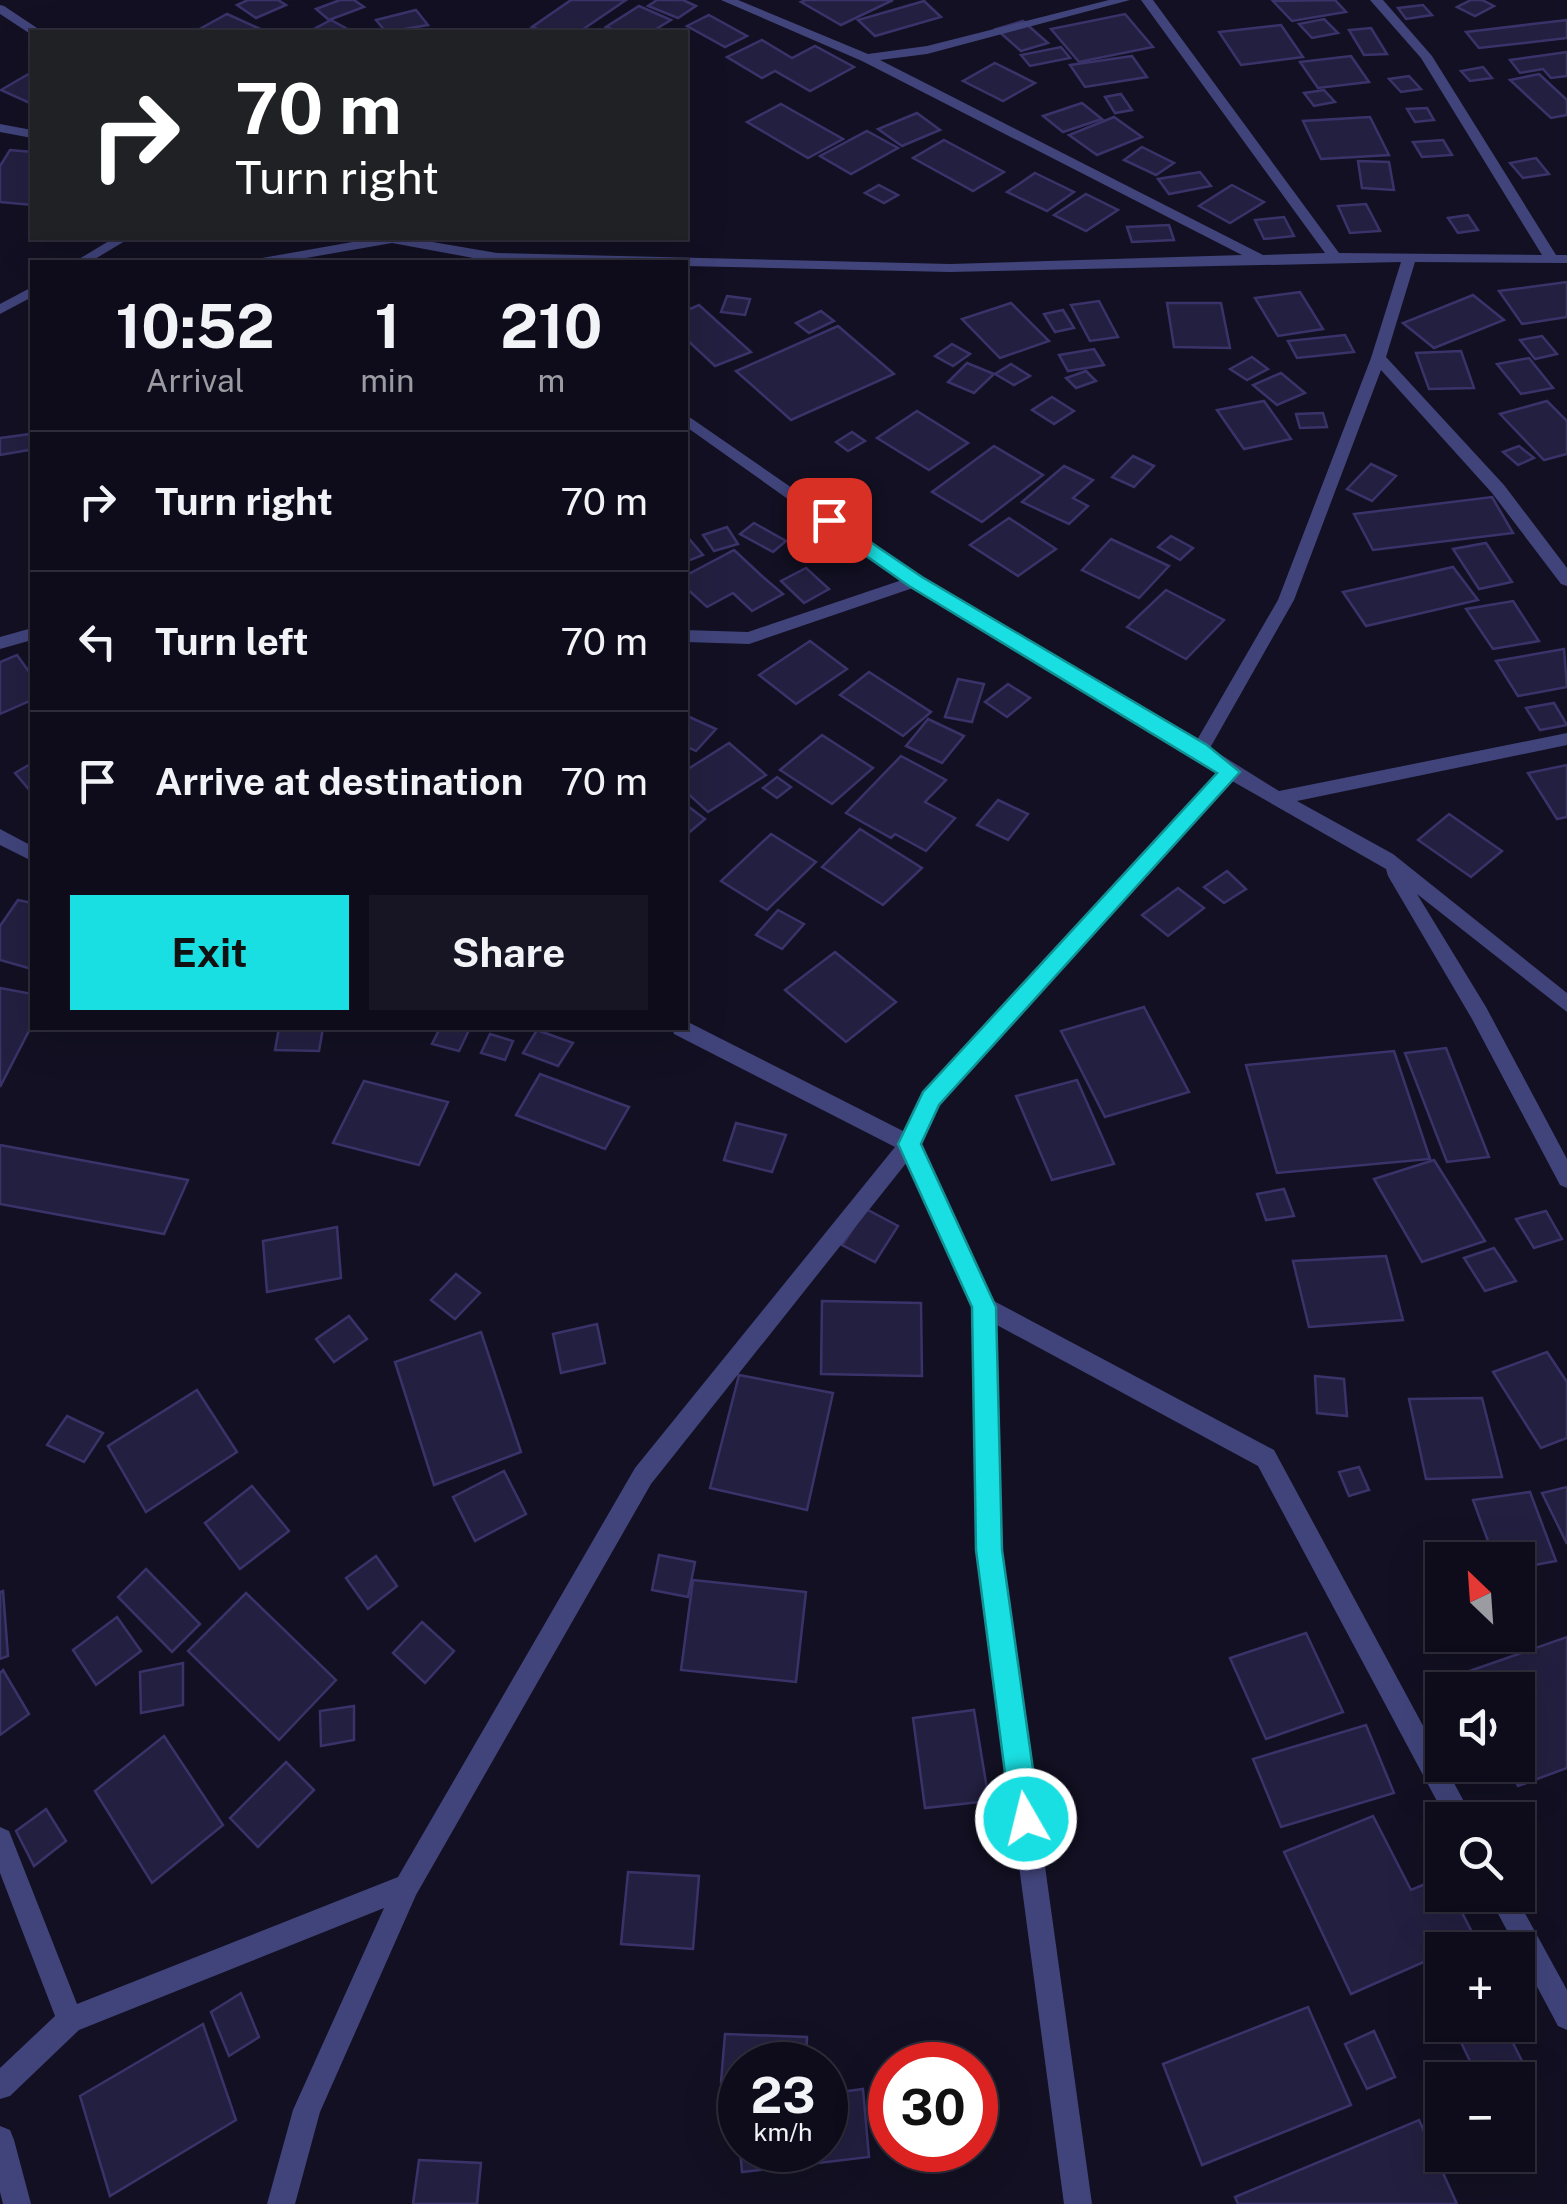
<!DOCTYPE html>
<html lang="en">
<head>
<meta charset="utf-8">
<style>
  :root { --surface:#0e0c1a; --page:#171523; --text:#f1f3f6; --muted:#9b9ba2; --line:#2e2c39; --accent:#1adfe2 }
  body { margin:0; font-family:"Public Sans",sans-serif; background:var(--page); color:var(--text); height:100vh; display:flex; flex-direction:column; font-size:38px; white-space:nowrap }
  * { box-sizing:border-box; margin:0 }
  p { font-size:32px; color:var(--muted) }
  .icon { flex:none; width:55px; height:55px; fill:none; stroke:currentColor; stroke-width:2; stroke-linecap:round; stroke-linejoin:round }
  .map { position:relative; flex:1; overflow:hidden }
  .sheet { position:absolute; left:30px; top:260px; width:658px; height:770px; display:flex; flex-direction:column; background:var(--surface); border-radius:0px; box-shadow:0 10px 40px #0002,0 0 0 2px var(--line) }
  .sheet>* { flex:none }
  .hud { position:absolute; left:30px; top:30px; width:658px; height:210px; border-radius:0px; box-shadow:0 10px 40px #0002,0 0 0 2px var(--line); background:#202124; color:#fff; overflow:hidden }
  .needle { width:65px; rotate:335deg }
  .tools { position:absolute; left:1425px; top:1542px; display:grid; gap:20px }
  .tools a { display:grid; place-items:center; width:110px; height:110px; border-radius:0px; background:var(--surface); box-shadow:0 10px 40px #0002,0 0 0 2px var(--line); font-size:50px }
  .speed { position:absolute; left:718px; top:2042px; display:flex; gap:20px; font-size:50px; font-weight:700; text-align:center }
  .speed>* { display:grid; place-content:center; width:130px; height:130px; border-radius:50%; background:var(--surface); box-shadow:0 10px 40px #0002,0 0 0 2px var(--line); line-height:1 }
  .speed small { font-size:25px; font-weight:400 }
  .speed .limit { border:15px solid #d22; background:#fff; color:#111 }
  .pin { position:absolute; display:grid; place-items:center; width:85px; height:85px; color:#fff; margin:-42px; border-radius:20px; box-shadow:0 5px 15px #0006 }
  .me { position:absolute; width:110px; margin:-55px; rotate:352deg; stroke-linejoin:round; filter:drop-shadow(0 0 8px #0008) }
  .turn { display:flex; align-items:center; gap:35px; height:210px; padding:0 40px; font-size:45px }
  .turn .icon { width:130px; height:130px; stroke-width:2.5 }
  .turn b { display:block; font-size:70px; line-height:85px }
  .eta { display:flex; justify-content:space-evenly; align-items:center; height:170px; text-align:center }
  .eta b { font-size:60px; font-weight:700; line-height:70px }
  .action { display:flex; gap:20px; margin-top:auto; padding:20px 40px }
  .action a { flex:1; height:115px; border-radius:0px; background:var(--accent); color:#111; font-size:40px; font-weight:700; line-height:115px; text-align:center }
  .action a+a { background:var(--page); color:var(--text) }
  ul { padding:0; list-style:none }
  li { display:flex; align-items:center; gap:30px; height:140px; padding:0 40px; border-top:2px solid var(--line) }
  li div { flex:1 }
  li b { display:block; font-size:38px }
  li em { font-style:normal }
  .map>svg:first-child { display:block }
  .building { fill:#231f40; stroke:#3a336a; stroke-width:2.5 }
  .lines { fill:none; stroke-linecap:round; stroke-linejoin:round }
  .street { fill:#41447b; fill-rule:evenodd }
  .route { fill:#1adfe2; stroke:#119193; stroke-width:2.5 }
</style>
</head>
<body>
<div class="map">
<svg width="1567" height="2204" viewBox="0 0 1567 2204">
  <rect width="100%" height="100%" fill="#121022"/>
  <!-- building -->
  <g class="building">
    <polygon points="248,0 278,0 286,5 256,18 237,5"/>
    <polygon points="340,0 354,0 364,7 329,20 316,9"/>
    <polygon points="571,0 626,0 579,32 545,32 532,27"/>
    <polygon points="657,0 683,0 696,6 678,18 648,6"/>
    <polygon points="806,0 893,0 841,25 801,2"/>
    <polygon points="1335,0 1346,12 1292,21 1273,1"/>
    <polygon points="1471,0 1482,0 1494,6 1475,16 1457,7"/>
    <polygon points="924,1 941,17 875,36 858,20"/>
    <polygon points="1423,5 1432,15 1406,19 1398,8"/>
    <polygon points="639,6 671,20 651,32 620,32 606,27"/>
    <polygon points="416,10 428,25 386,32 376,20"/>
    <polygon points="227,14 267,32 196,31"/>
    <polygon points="1125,14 1153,47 1079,62 1051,29"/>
    <polygon points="709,15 747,36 725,47 687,26"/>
    <polygon points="1324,19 1338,33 1312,38 1299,24"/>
    <polygon points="331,20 353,32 308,32"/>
    <polygon points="1567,20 1567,38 1479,48 1466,32"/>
    <polygon points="1023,21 1048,43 1021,51 996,29"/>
    <polygon points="1281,25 1303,57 1241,65 1219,32"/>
    <polygon points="1371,28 1387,54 1364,55 1349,30"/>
    <polygon points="762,40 792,58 815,46 854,67 810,91 775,71 762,78 727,57"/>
    <polygon points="1061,47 1070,58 1030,66 1021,55"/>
    <polygon points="1567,52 1567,76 1551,78 1543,69 1520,73 1510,60"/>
    <polygon points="1132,56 1147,77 1085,87 1070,65"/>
    <polygon points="1351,56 1369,82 1318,88 1300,62"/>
    <polygon points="995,63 1035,83 1003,101 963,81"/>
    <polygon points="1483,67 1492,78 1470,81 1461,71"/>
    <polygon points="32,72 32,104 1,90"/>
    <polygon points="1539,74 1567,100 1567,115 1551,118 1510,80"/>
    <polygon points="1409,76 1421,89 1401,92 1389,79"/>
    <polygon points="1324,90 1335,102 1314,106 1304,93"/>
    <polygon points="1121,94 1132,110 1115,113 1105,97"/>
    <polygon points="1082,103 1102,119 1063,132 1043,116"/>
    <polygon points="781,104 843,139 808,158 747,122"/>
    <polygon points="1427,108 1434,120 1415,122 1407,109"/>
    <polygon points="917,113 940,130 902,146 878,129"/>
    <polygon points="1114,117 1142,137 1097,155 1069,135"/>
    <polygon points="1370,117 1389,155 1321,159 1303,121"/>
    <polygon points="867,131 898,148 851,174 820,156"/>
    <polygon points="944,140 1004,172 973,191 913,158"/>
    <polygon points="1443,140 1452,155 1422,157 1413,142"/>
    <polygon points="1142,147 1174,163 1156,175 1124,160"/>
    <polygon points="10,150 32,152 32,205 0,202 0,166"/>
    <polygon points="1536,158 1549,174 1523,178 1510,163"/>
    <polygon points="1358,161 1389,162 1394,190 1362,188"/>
    <polygon points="1200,172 1211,186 1169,194 1158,179"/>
    <polygon points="1035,173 1074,192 1047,211 1007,192"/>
    <polygon points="879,185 898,195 884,203 865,193"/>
    <polygon points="1232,185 1264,202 1230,223 1199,206"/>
    <polygon points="1086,194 1118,210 1086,231 1054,215"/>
    <polygon points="1366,204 1380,231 1350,233 1338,206"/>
    <polygon points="1468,215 1478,230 1458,233 1448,218"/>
    <polygon points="1284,217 1294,236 1264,239 1255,220"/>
    <polygon points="1169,225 1174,240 1132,242 1127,227"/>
    <polygon points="1567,282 1567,317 1522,324 1499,291"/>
    <polygon points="1300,292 1323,329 1278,336 1255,298"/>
    <polygon points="1473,295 1504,320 1434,348 1403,323"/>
    <polygon points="727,296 750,299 745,315 721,312"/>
    <polygon points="1099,301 1118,337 1090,341 1071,305"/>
    <polygon points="1011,303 1049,341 1000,358 962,319"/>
    <polygon points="1167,303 1221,303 1230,348 1174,347"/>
    <polygon points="699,305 751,352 715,366 685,338 685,311"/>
    <polygon points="1063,310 1074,328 1055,332 1044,314"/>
    <polygon points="821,311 834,321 809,333 796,323"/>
    <polygon points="838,326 894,374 791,420 736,371"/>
    <polygon points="1345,335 1354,352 1297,358 1288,341"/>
    <polygon points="1542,336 1557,354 1535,359 1520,340"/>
    <polygon points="952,344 970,354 953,366 935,356"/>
    <polygon points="1094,349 1104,365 1068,371 1059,355"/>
    <polygon points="1461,351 1474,388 1429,389 1416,353"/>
    <polygon points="1252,357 1268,369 1247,380 1230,369"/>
    <polygon points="1529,358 1553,388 1521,394 1497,364"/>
    <polygon points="967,363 994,374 974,393 948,382"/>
    <polygon points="1011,364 1030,376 1014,385 995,374"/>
    <polygon points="1086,371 1096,381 1076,388 1066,378"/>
    <polygon points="1281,373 1305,393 1277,405 1253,385"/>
    <polygon points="1052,397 1074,411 1054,424 1032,410"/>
    <polygon points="1264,401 1291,439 1244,449 1217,410"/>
    <polygon points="1547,401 1567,421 1567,454 1544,460 1500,414"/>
    <polygon points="917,411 968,443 929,470 877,438"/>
    <polygon points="1323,413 1327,427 1300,428 1296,414"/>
    <polygon points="852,432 865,441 848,451 836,442"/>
    <polygon points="30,434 29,450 0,455 0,438"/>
    <polygon points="994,446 1043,475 982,522 932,492"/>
    <polygon points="1519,446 1534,458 1518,465 1503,452"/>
    <polygon points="1133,456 1154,466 1134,487 1112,477"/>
    <polygon points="1371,464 1396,476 1372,501 1347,489"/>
    <polygon points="1064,466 1093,480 1073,498 1088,506 1069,524 1022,502"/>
    <polygon points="1492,497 1513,533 1373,550 1354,514"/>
    <polygon points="1009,518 1056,549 1018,576 970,545"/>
    <polygon points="754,523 786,541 773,552 740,534"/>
    <polygon points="727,527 738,544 714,551 703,535"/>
    <polygon points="685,534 703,555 685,562"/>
    <polygon points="1171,536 1193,548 1180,560 1158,547"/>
    <polygon points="1111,539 1169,566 1139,598 1082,570"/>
    <polygon points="1486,543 1512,582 1479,589 1453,549"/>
    <polygon points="734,550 763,577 783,594 752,611 733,593 707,607 685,587 685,576"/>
    <polygon points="1453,567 1478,600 1366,626 1343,592"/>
    <polygon points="806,568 829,589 804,603 781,581"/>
    <polygon points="1166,590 1224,620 1186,659 1127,627"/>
    <polygon points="1513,601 1539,641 1493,649 1466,609"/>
    <polygon points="810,641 847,669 796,704 759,675"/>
    <polygon points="1564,649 1567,687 1518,696 1496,661"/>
    <polygon points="17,655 32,676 32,700 0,714 0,662"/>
    <polygon points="869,672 931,712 903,736 840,695"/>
    <polygon points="958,679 984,684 972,722 945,717"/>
    <polygon points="1008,684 1030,698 1007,717 985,702"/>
    <polygon points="1554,703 1567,725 1540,730 1526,708"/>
    <polygon points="685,715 716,729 696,751 685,746"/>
    <polygon points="928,719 964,736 942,763 906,746"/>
    <polygon points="822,735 873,768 832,804 780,770"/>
    <polygon points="729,743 766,775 708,812 685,791 685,771"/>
    <polygon points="901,756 946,780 925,802 955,818 926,851 895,834 891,838 846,813"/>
    <polygon points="32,763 32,793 15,773"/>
    <polygon points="1567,765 1567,817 1557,819 1528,773"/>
    <polygon points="777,777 791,787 777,798 763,788"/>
    <polygon points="998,800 1028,814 1008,840 977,825"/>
    <polygon points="685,804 705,819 685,836"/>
    <polygon points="1449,814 1502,851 1471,877 1418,840"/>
    <polygon points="860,829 922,868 883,905 822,867"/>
    <polygon points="771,834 816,862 767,910 721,881"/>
    <polygon points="1227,871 1246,889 1224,903 1204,887"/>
    <polygon points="1178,888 1204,908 1168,936 1142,915"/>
    <polygon points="18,900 32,903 32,969 0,960 0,926"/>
    <polygon points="778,910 804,924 782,949 756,935"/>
    <polygon points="835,952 896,1002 846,1042 785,990"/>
    <polygon points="0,988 32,994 32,1025 0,1087"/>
    <polygon points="1144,1007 1189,1092 1105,1117 1061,1031"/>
    <polygon points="279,1028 323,1028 319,1051 275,1050"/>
    <polygon points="440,1028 470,1028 459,1051 432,1044"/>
    <polygon points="537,1030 573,1043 558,1066 523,1053"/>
    <polygon points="490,1034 513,1041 505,1060 481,1053"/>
    <polygon points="1446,1048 1489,1157 1447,1162 1405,1053"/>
    <polygon points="1394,1051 1430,1159 1277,1173 1246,1065"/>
    <polygon points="540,1074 629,1107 605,1149 516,1115"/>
    <polygon points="1077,1080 1114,1164 1052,1180 1016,1096"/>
    <polygon points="364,1081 448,1102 419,1165 333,1143"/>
    <polygon points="736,1123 786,1135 772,1172 724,1160"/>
    <polygon points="0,1145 188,1180 164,1234 0,1204"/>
    <polygon points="1434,1160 1485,1241 1422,1262 1374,1179"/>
    <polygon points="1284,1189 1294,1216 1266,1220 1257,1194"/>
    <polygon points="866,1209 898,1226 875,1262 842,1245"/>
    <polygon points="1546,1211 1562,1239 1534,1248 1516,1219"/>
    <polygon points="337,1227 341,1278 267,1292 263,1241"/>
    <polygon points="1494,1248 1516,1281 1485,1291 1464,1258"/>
    <polygon points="1386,1256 1403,1320 1309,1327 1293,1261"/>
    <polygon points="456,1274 480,1293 455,1319 431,1300"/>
    <polygon points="822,1301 921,1303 922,1376 821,1374"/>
    <polygon points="349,1316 367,1339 334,1362 316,1339"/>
    <polygon points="597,1324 605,1363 561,1373 553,1334"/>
    <polygon points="481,1332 521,1452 434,1485 395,1362"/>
    <polygon points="1547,1352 1567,1382 1567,1438 1541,1448 1493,1372"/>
    <polygon points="739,1375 833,1393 807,1510 710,1488"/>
    <polygon points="1315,1376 1344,1379 1347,1416 1317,1413"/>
    <polygon points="197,1390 237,1452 146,1512 108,1446"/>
    <polygon points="1482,1398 1502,1477 1426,1479 1409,1399"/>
    <polygon points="67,1416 103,1433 84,1462 47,1445"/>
    <polygon points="1359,1467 1369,1490 1349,1496 1339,1472"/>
    <polygon points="504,1471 526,1514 475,1541 453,1497"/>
    <polygon points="252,1486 289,1531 240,1569 205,1523"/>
    <polygon points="1567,1487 1567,1544 1542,1493"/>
    <polygon points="1530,1492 1556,1561 1518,1568 1518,1560 1495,1560 1473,1500"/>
    <polygon points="659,1555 695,1562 688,1597 652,1590"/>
    <polygon points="376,1556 397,1586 368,1609 346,1578"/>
    <polygon points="146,1569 200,1624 172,1652 118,1597"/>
    <polygon points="693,1580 806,1592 796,1682 681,1670"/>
    <polygon points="3,1591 8,1656 0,1659 0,1592"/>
    <polygon points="246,1593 336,1680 279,1740 188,1651"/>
    <polygon points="117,1617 141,1651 96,1685 73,1650"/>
    <polygon points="1518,1618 1523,1637 1454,1642 1452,1635 1518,1635"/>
    <polygon points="422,1622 454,1651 425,1683 393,1653"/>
    <polygon points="1306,1633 1343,1712 1266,1739 1230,1658"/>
    <polygon points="1567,1637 1567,1768 1518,1786 1508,1765 1518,1765 1518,1690 1470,1690 1461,1674"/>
    <polygon points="183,1663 183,1705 141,1713 140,1672"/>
    <polygon points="3,1670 29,1714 0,1735 0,1673"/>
    <polygon points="354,1706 354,1740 321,1746 320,1711"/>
    <polygon points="974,1710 989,1801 925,1808 913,1718"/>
    <polygon points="1366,1725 1394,1793 1281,1827 1253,1759"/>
    <polygon points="164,1736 223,1825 152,1883 95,1791"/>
    <polygon points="286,1762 314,1790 258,1847 230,1818"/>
    <polygon points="46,1809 66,1841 34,1866 16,1831"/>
    <polygon points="1373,1816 1411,1890 1442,1877 1442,1895 1453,1895 1476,1940 1442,1950 1442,1954 1351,1994 1284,1852"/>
    <polygon points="628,1872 699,1876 693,1949 621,1944"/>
    <polygon points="241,1993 259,2037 229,2056 211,2012"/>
    <polygon points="1308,2007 1351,2105 1202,2165 1163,2064"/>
    <polygon points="203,2024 236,2120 110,2196 80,2096"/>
    <polygon points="1488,2025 1504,2025 1527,2071 1508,2080 1479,2080 1459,2038"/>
    <polygon points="1374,2031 1395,2077 1367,2089 1345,2044"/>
    <polygon points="725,2034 807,2037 806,2065 740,2065 740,2083 721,2082"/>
    <polygon points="863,2089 869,2157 742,2172 736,2104 740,2104 740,2150 825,2150 825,2094"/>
    <polygon points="1419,2120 1457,2204 1238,2204 1235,2197"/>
    <polygon points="419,2160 481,2163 477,2204 413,2204"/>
  </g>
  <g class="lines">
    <!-- street -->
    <g class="street">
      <polygon points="721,0 738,0 868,54 927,46 1109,0 1130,0 927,54 880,60 1263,255 1325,253 1141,0 1153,0 1339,253 1542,255 1421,58 1370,0 1383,0 1432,56 1556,255 1567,255 1567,263 1415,262 1386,357 1504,485 1567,568 1567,586 1561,584 1492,493 1381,370 1294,600 1210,748 1279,791 1567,733 1567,745 1297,801 1393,854 1567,993 1567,1012 1417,894 1486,1007 1567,1159 1567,1188 1560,1185 1472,1019 1388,876 1386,869 1232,781 938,1105 919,1144 992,1300 1274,1450 1474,1820 1447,1820 1258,1466 995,1324 1001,1550 1092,2204 1064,2204 977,1550 973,1307 907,1162 651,1484 416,1895 320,2112 295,2204 267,2204 293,2110 384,1908 79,2030 10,2096 0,2099 0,2068 55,2016 0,1873 0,1827 9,1831 77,2004 398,1877 635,1468 895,1147 674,1034 672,1028 685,1028 685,1021 688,1022 905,1132 924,1093 1219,773 1194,755 913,588 749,644 685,642 685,630 748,632 902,580 685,426 685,414 921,577 1197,740 1278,600 1371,358 1401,262 950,272 685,266 685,262 495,262 392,243 283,262 255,262 262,258 375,238 409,238 497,253 950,264 1242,255 862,61"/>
      <polygon points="0,5 4,6 43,32 32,35 0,14"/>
      <polygon points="0,124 32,130 32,138 0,132"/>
      <polygon points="114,238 130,238 90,262 74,262"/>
      <polygon points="32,287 32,297 0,314 0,304"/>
      <polygon points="32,628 32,640 0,649 0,637"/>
      <polygon points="0,829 32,846 32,861 0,845"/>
      <polygon points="1488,1895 1515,1895 1567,1990 1567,2030 1558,2026"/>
      <polygon points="0,2126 10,2130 14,2140 31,2204 3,2204 0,2192"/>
    </g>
  </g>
  <!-- route -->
  <polygon class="route" points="829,514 922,577 1207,745 1240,772 939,1105 921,1144 996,1307 1002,1550 1040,1819 1036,1829 1026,1834 1016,1829 1011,1819 976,1550 972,1307 898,1144 923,1092 1217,773 909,586 822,525 822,516"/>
</svg>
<div class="tools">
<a><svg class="needle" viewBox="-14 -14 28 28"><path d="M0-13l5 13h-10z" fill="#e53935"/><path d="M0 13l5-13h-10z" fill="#9b9ba2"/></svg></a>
<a><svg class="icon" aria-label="sound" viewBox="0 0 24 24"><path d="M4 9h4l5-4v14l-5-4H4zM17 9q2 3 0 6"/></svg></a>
<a><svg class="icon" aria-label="search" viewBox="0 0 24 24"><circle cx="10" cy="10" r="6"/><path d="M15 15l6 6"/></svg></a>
<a>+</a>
<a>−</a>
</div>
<div class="speed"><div>23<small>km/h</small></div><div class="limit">30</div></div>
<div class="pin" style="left:829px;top:520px;background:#d93025"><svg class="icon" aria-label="arrive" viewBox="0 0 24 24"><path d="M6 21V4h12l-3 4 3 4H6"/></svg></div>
<svg class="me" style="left:1026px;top:1819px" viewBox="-20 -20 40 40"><circle r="17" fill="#1adfe2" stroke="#fff" stroke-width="3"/><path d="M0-11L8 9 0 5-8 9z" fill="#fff"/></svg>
<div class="hud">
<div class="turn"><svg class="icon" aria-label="right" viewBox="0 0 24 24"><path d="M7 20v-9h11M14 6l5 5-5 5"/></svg><div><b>70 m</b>Turn right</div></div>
</div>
<section class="sheet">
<div class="eta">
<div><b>10:52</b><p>Arrival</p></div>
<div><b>1</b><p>min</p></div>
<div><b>210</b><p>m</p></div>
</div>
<ul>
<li><svg class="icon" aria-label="right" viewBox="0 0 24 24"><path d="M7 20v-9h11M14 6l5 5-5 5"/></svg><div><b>Turn right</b></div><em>70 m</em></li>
<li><svg class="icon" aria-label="left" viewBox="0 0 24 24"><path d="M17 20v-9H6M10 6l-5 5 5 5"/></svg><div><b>Turn left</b></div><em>70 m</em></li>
<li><svg class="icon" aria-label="arrive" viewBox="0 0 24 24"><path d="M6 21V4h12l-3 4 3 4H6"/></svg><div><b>Arrive at destination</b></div><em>70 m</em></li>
</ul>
<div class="action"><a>Exit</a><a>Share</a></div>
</section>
</div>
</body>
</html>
